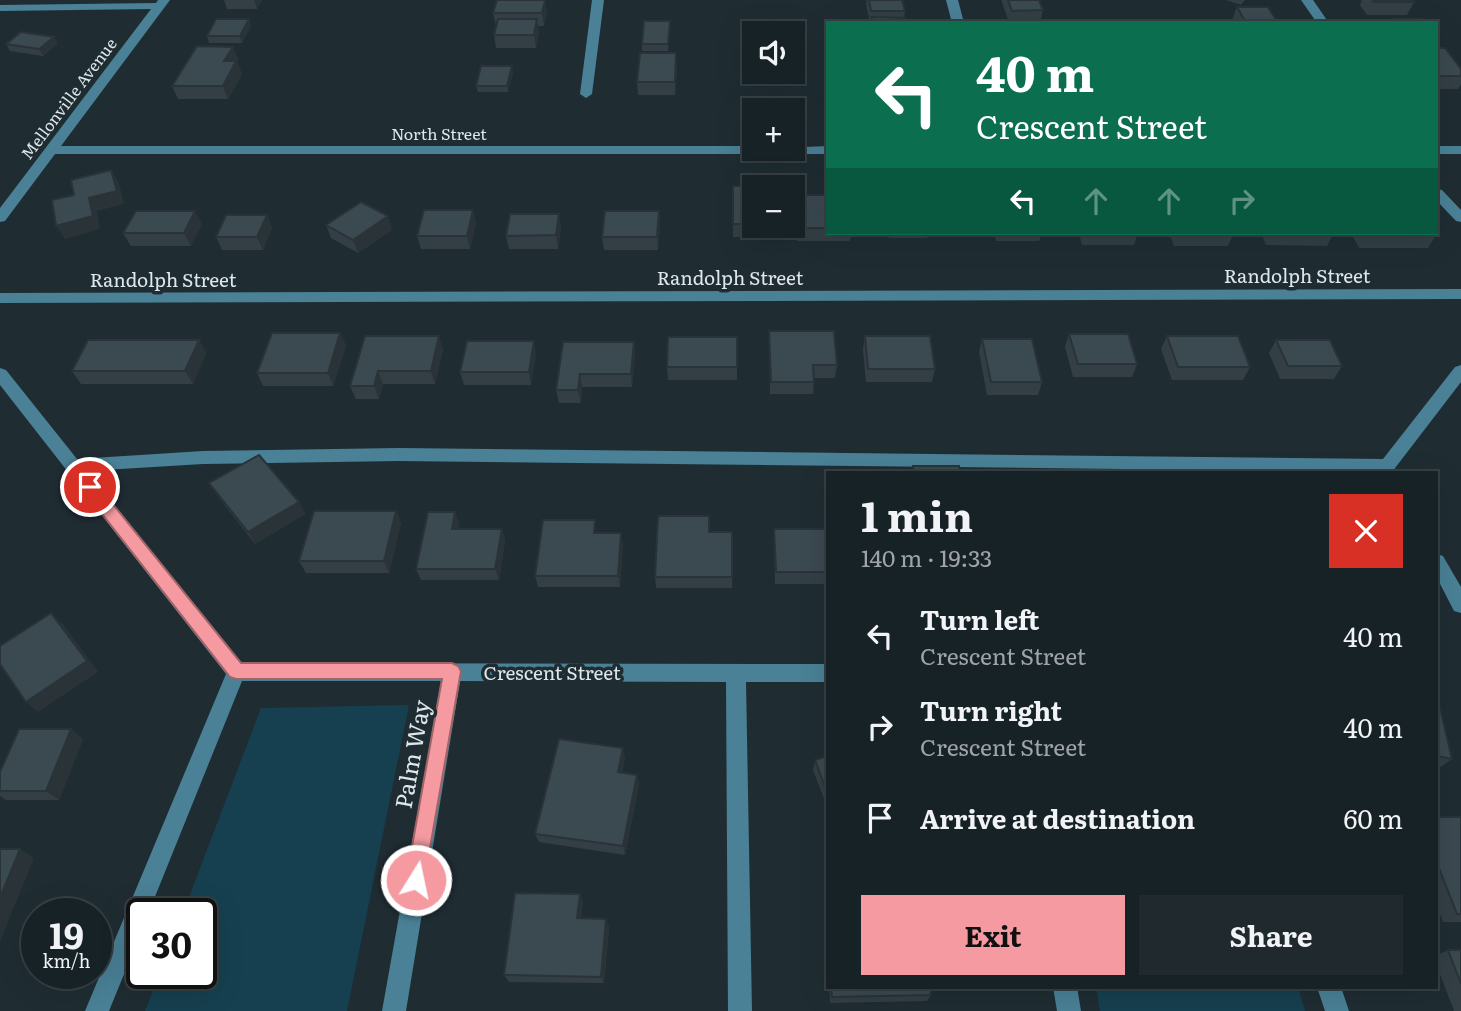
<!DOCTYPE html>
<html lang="en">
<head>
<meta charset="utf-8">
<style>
  :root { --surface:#172226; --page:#202a2e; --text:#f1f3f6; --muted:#9ea4a7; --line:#363f43; --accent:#f49aa0 }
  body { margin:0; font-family:Literata,serif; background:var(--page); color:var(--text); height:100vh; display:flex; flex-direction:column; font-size:26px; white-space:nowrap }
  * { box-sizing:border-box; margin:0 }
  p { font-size:23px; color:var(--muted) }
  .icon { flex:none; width:38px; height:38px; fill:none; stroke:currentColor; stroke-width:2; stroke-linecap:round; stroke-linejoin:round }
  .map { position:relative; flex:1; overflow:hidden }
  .sheet { position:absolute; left:826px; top:471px; width:612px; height:518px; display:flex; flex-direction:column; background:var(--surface); border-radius:0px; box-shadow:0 7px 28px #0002,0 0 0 2px var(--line) }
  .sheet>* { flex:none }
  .hud { position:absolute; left:826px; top:21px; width:612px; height:214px; border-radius:0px; box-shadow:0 7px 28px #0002,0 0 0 2px var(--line); background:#0b6e4f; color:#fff; overflow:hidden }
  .controls { position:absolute; left:742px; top:21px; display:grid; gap:14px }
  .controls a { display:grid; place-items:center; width:63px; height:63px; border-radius:0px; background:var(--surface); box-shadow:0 7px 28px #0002,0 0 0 2px var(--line); font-size:35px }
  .speed { position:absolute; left:21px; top:898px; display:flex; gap:14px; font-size:35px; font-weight:700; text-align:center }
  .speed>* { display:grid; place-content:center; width:91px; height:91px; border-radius:50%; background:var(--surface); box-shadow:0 7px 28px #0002,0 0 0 2px var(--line); line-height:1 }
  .speed small { font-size:18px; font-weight:400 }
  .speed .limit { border:4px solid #111; border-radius:10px; background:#fff; color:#111 }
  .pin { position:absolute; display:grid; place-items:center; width:60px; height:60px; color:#fff; margin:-30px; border:4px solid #fff; border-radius:50%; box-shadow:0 2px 7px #0007 }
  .me { position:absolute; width:77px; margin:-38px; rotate:10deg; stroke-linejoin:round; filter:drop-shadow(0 0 5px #0008) }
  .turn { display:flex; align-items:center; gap:24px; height:147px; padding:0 35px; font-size:32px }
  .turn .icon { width:91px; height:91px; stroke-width:2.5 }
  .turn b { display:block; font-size:49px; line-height:60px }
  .lanes { display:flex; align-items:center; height:66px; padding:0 35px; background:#0003; justify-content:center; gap:35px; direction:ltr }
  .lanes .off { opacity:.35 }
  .round { display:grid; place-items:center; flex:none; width:74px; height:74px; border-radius:0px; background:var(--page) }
  .head { display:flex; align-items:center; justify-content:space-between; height:119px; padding:0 35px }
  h1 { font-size:42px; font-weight:700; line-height:52px }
  .action { display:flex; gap:14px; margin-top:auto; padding:14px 35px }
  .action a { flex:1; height:80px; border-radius:0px; background:var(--accent); color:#111; font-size:28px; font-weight:700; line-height:80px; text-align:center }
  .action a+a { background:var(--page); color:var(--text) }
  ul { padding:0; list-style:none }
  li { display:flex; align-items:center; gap:21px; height:91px; padding:0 35px }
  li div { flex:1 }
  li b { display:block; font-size:26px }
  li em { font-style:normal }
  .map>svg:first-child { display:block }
  .green { fill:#164050 }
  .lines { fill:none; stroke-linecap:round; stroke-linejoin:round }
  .minor { fill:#4a8196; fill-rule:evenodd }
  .wall { fill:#333f45 }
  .shaded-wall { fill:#293338 }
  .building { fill:#3b4950; stroke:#293338; stroke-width:2 }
  .route { fill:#f49aa0; stroke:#9f6468; stroke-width:2 }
  .labels { text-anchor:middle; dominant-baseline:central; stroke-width:7; stroke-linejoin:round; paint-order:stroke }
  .far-street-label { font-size:16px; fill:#dee7eb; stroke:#1f2d33 }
  .street-label { font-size:19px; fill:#dee7eb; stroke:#1f2d33 }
  .near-street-label { font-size:23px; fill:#dee7eb; stroke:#1f2d33 }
</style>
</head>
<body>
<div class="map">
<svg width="1461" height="1011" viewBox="0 0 1461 1011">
  <rect width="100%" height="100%" fill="#1f2d33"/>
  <!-- green -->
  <g class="green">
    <polygon points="409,705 347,1011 145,1011 160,973 201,973 201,914 183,913 261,708"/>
    <polygon points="1096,987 1298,987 1305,1011 1100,1011"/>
  </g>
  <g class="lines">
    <!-- minor -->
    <g class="minor">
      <polygon points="158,0 170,0 61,146 754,146 754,149 828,146 828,154 55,154 5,221 0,222 0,208 151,9 0,11 0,5 156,3"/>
      <polygon points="592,0 604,0 592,94 586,98 580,94"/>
      <polygon points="946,0 958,0 964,23 952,23"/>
      <polygon points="1301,0 1313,0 1329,23 1317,23"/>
      <rect x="1437" y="146" width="24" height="8"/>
      <polygon points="1437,189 1442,190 1461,210 1461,222 1456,221 1437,201"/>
      <polygon points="1461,289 1461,299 0,303 0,293"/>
      <polygon points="1461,365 1461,382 1392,472 399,461 203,464 87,471 241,663 828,664 828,682 746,682 752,1011 728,1011 726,682 460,681 406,1011 382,1011 441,681 242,681 148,914 142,914 142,930 109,1011 85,1011 226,674 0,385 0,368 6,370 77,459 203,451 399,448 1383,459 1455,367"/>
      <polygon points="1437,554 1443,556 1461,587 1461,613 1454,611 1437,578"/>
      <polygon points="1053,987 1077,987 1081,1011 1057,1011"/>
      <polygon points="1317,987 1341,987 1349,1011 1325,1011"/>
    </g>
  </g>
  <!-- wall -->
  <g class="wall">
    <polygon points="224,0 262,0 257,9 227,9"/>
    <polygon points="867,0 902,0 905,11 904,18 906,23 870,23 866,4"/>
    <polygon points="1002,0 1039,0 1043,10 1040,23 1009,23 1002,2"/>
    <polygon points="1226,0 1245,0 1241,5"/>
    <polygon points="1362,0 1412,0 1414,2 1407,15 1367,15 1360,5"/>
    <polygon points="1237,7 1278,23 1234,23 1232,20"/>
    <polygon points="547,11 544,26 538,26 539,32 536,48 496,48 494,35 496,26 493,13"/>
    <polygon points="249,19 251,26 242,43 209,43 207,36"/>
    <polygon points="670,28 668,51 642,51 642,44"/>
    <polygon points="58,43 43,56 10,51 6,44"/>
    <polygon points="233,47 238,59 237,62 242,74 228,99 178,99 172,86"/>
    <polygon points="1437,48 1461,69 1461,84 1458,89 1437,89"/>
    <polygon points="677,66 675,95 638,95 637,82"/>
    <polygon points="513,73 508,92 478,92 476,86"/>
    <polygon points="733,186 754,187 754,226 765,226 765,237 733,237"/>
    <polygon points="795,195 828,195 828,233 851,233 850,241 797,241 795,209"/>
    <polygon points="473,210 476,223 470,249 421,249 417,236"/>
    <polygon points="659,211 660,224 658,250 604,250 602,237"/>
    <polygon points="267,215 272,228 263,250 222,250 216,237"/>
    <polygon points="202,224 191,246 131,246 123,233"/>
    <polygon points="326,225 392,230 358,253 331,238"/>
    <polygon points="561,228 558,249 509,249 506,236"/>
    <polygon points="888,233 928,233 927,238 889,238"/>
    <polygon points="994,233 1042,233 1039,241 996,241"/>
    <polygon points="1079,233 1138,233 1134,245 1082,245"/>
    <polygon points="1169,233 1234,233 1228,246 1174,246"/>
    <polygon points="1261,233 1334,233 1327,246 1266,245"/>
    <polygon points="1351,233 1435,233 1436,235 1428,248 1359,248"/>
    <polygon points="769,331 837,365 835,378 814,378 813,394 770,394"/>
    <polygon points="340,333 346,346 333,386 263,386 257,373"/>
    <polygon points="1069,334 1137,364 1132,377 1073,377 1065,347"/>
    <polygon points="365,336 443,349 435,384 383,384 379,399 356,399 350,386"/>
    <polygon points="865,336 935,369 932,382 866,382 863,349"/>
    <polygon points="1167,336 1250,367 1243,380 1172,380 1161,349"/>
    <polygon points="737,337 737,380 668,380 667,367"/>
    <polygon points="982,339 1042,382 1038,395 987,395 979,352"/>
    <polygon points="199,340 206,353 193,384 81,384 72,371"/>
    <polygon points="1276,340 1342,366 1334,379 1280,379 1269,353"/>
    <polygon points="563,342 634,342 635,355 632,387 582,387 581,403 559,403 556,390"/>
    <polygon points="536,354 531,385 464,385 460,372"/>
    <polygon points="209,483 299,502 305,514 255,544 217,495"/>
    <polygon points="396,511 401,523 389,573 306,573 299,561"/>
    <polygon points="455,512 459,524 458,529 502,529 505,541 499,580 421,580 416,569"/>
    <polygon points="774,529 828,529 828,584 775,584"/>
    <polygon points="709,532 732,532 732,588 656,588 655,577"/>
    <polygon points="597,533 623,545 620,587 538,587 535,576"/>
    <polygon points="1437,695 1452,759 1439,768 1437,768"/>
    <polygon points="83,739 59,800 6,800 0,796 0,772"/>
    <polygon points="828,756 828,809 813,770 815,760"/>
    <polygon points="625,757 622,773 637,775 639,784 625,855 539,842 535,834"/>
    <polygon points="1437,817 1461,817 1461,922 1443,922 1437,906"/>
    <polygon points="580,894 583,902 581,918 606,919 609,927 604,983 509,982 504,975"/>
    <polygon points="826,916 828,916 828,973 824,923"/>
    <polygon points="1448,950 1461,950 1461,1011 1454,1011 1437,966 1437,955"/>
    <polygon points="829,987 930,987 931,995 927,1001 830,1003"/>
  </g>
  <!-- shaded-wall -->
  <g class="shaded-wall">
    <polygon points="254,0 262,0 257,9"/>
    <polygon points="545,0 547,11 544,26 542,13"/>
    <polygon points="249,19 251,26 242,43 240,36"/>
    <polygon points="537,19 539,32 536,48 534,35"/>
    <polygon points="54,37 58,43 43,56 39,49"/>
    <polygon points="233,47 238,59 237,62 242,74 228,99 223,86 224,61"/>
    <polygon points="676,53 677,66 675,95 675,82"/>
    <polygon points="512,66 513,73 508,92 507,86"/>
    <polygon points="111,170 119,183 124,204 97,211 100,229 65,239 56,226 89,198"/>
    <polygon points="473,210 476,223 470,249 467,236"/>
    <polygon points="195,211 202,224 191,246 184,233"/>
    <polygon points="659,211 660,224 658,250 657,237"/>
    <polygon points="559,214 561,228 558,249 556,235"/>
    <polygon points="267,215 272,228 263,250 257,237"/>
    <polygon points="388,216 392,230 358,253 353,240"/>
    <polygon points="340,333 346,346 333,386 328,373"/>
    <polygon points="439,336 443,349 435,384 431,371"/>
    <polygon points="199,340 206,353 193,384 185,371"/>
    <polygon points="534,341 536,354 531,385 529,372"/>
    <polygon points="634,342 635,355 632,387 631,374"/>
    <polygon points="378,371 383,384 379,399 374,386"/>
    <polygon points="580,374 582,387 581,403 578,390"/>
    <polygon points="299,502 305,514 255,544 248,532"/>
    <polygon points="396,511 401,523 389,573 384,561"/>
    <polygon points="455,512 459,524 456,541 452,529"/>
    <polygon points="502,529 505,541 499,580 495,569"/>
    <polygon points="621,533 623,545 620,587 618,576"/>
    <polygon points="51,613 63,624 98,672 38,712 26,702"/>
    <polygon points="71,729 83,739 59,800 46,791"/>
    <polygon points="623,748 625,757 620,782 618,772"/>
    <polygon points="637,775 639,784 625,855 623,846"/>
    <polygon points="20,849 34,858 0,942 0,898"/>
    <polygon points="580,894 583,902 580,926 577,918"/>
    <polygon points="606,919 609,927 604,983 601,977"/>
  </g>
  <!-- building -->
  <g class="building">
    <polygon points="497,0 545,0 542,13 493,13"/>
    <polygon points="869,0 902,0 905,11 871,11"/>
    <polygon points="1008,0 1039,0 1043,10 1012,11"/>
    <polygon points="1372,0 1412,0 1414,2 1373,2"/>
    <polygon points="1237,7 1268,7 1278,23 1246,23"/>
    <polygon points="872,17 905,18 906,23 873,23"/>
    <polygon points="216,19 249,19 240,36 207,36"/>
    <polygon points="498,19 537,19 534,35 494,35"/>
    <polygon points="1394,19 1423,19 1426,23 1397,23"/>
    <polygon points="644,21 670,21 668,44 642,44"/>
    <polygon points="21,32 54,37 39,49 6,44"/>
    <polygon points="197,46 233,47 224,61 236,61 223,86 172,86"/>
    <polygon points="1437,48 1445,48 1461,69 1461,76 1439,76 1437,73"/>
    <polygon points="640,53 676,53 675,82 637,82"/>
    <polygon points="481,66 512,66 507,86 476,86"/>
    <polygon points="111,170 117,191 89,198 93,216 56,226 52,200 74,195 71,180"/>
    <polygon points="733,186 765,186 754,187 754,224 733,224"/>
    <polygon points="795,195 828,195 828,228 797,228"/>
    <polygon points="361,202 388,216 353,240 326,225"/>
    <polygon points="424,210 473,210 467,236 417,236"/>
    <polygon points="136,211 195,211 184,233 123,233"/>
    <polygon points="605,211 659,211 657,237 602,237"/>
    <polygon points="510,214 559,214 556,235 506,236"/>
    <polygon points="226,215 267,215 257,237 216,237"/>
    <polygon points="1366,233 1435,233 1436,235 1367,235"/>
    <polygon points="769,331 834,331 837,365 813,365 814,382 771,382"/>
    <polygon points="272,333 340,333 328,373 257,373"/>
    <polygon points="1069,334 1128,334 1137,364 1078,364"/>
    <polygon points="365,336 439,336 431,371 378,371 374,386 350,386"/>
    <polygon points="865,336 930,336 935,369 868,369"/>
    <polygon points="1167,336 1238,336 1250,367 1178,367"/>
    <polygon points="668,337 737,337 737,367 667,367"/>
    <polygon points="982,339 1032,339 1042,382 991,382"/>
    <polygon points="88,340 199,340 185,371 72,371"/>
    <polygon points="1276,340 1330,340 1342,366 1288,366"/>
    <polygon points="467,341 534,341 529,372 460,372"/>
    <polygon points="563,342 634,342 631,374 580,374 578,390 556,390"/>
    <polygon points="259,455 299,502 248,532 209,483"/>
    <polygon points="913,466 959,466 960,472 914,472"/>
    <polygon points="314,511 396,511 384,561 299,561"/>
    <polygon points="428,512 455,512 452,529 502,529 495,569 416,569"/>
    <polygon points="658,516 709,516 709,532 732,532 732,577 655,577"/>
    <polygon points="543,520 595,520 594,533 621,533 618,576 535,576"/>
    <polygon points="774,529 828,529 828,572 776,572"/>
    <polygon points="51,613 87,661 26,702 0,664 0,646"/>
    <polygon points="1437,695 1452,759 1437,756"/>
    <polygon points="19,729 71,729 46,791 0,791 0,772"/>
    <polygon points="559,739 623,748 618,772 637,775 623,846 535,834"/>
    <polygon points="828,756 828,795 815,760"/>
    <polygon points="1437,817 1461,817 1461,914 1457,914 1437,863"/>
    <polygon points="0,849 20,849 0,898"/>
    <polygon points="515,893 580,894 577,918 606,919 601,977 504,975"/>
    <polygon points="826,916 828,916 828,938"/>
    <polygon points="1448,950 1461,950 1461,984"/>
    <polygon points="831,987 930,987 931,995 832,997"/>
  </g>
  <!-- route -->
  <polygon class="route" points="90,481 95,482 241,663 452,663 458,666 461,671 423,888 416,891 409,888 406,880 442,679 236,679 230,677 84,491 82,487 84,482"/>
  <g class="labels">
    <!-- far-street labels -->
    <g class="far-street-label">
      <text transform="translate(68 98) rotate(-53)">Mellonville Avenue</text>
      <text x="439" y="133">North Street</text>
    </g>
    <!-- street labels -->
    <g class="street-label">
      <text x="1297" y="275">Randolph Street</text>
      <text x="730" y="277">Randolph Street</text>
      <text x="163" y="279">Randolph Street</text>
      <text x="552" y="672">Crescent Street</text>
    </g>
    <!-- near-street labels -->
    <g class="near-street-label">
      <text transform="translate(411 754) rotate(-80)">Palm Way</text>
    </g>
  </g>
</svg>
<div class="controls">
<a><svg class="icon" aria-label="sound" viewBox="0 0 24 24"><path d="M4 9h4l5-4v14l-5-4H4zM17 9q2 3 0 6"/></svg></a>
<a>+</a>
<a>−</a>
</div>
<div class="speed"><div>19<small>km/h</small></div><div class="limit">30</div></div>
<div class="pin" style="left:90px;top:487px;background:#d93025"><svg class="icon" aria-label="arrive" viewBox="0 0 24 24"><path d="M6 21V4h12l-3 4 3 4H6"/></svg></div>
<svg class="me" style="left:416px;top:880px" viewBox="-20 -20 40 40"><circle r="17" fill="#f49aa0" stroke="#fff" stroke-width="3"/><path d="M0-11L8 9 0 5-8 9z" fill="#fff"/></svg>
<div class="hud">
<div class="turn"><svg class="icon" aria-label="left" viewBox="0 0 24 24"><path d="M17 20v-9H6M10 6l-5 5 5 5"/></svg><div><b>40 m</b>Crescent Street</div></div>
<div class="lanes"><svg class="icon" aria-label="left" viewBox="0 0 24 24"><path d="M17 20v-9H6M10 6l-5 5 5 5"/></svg><svg class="icon off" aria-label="ahead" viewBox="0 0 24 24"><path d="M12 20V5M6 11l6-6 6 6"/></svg><svg class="icon off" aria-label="ahead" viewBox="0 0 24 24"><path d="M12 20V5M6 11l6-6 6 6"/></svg><svg class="icon off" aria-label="right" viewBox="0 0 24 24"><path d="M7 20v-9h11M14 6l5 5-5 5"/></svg></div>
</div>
<section class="sheet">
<div class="head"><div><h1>1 min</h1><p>140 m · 19:33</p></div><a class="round" style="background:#d93025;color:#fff"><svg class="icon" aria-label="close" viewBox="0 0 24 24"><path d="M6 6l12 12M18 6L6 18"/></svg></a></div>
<ul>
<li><svg class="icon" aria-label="left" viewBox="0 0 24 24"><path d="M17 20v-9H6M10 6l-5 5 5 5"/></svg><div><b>Turn left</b><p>Crescent Street</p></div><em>40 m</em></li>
<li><svg class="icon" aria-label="right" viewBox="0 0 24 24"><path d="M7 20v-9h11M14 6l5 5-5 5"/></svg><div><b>Turn right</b><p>Crescent Street</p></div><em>40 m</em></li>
<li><svg class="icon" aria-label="arrive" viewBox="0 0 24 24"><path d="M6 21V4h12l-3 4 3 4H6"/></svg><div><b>Arrive at destination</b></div><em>60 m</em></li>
</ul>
<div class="action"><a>Exit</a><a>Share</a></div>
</section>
</div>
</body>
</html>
